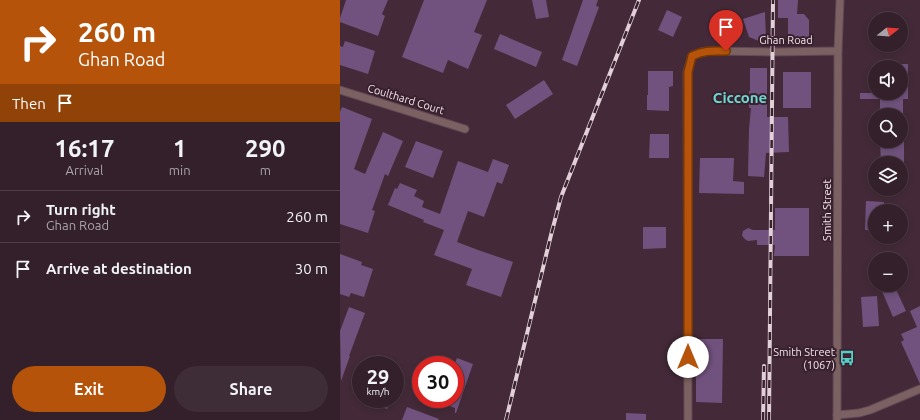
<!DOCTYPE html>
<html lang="en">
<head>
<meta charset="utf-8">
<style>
  :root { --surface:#33202a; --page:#3e2d36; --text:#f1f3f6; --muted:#a9a3a8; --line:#4e3e47; --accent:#b45309 }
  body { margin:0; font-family:Ubuntu,sans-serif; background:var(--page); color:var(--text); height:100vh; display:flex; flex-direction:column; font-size:15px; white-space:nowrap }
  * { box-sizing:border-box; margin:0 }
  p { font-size:13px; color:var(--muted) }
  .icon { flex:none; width:22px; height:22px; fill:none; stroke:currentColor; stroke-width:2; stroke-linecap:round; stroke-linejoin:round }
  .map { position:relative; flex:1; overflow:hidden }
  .details { display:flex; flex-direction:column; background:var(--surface); width:340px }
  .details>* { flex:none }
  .guide { background:#b45309; color:#fff; overflow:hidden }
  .needle { width:26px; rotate:73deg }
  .fabs { position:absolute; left:528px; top:12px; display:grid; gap:8px }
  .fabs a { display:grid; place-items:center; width:40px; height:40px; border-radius:50%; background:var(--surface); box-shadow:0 2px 6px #0003,0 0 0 1px var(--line); font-size:20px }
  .speed { position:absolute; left:12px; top:356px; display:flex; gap:8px; font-size:20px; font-weight:700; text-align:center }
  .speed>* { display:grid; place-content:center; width:52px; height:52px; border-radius:50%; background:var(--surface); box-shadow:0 2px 6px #0003,0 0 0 1px var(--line); line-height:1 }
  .speed small { font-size:10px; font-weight:400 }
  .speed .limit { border:6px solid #d22; background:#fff; color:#111 }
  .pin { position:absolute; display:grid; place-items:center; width:34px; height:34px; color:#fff; margin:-41px -17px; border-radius:50% 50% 50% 0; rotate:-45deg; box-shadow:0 0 4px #0007 }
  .pin .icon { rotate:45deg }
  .me { position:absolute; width:44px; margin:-22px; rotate:0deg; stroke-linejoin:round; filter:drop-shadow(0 0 3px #0008) }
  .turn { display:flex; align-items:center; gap:14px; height:84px; padding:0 12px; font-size:18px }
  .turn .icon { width:52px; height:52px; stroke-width:2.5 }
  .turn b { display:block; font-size:28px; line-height:34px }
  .then { display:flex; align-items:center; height:38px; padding:0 12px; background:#0003; gap:8px; font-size:15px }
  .eta { display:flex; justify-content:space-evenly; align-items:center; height:68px; text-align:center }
  .eta b { font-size:24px; font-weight:600; line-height:28px }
  .cta { display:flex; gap:8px; margin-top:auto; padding:8px 12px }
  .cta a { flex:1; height:46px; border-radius:24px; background:var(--accent); color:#fff; font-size:16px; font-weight:600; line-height:46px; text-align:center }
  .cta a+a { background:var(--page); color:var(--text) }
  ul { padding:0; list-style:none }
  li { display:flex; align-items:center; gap:12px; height:52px; padding:0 12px; border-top:1px solid var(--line) }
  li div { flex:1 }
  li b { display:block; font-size:15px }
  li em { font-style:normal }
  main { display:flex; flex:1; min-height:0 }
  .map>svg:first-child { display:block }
  .building { fill:#71527e }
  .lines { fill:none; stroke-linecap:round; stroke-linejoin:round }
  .street-casing { stroke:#604855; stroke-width:9 }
  .street { stroke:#7b6161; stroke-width:7 }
  .rail-casing { stroke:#e2d0d9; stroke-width:4 }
  .rail { stroke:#39212e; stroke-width:2.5; stroke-dasharray:8; stroke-linecap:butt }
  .route-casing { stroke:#753606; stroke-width:10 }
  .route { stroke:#b45309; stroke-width:7 }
  .labels { text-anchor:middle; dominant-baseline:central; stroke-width:4; stroke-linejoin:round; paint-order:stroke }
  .street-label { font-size:11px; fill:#f4e3eb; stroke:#39212e }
  .poi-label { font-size:11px; fill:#f4e3eb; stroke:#39212e; text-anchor:end }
  .district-label { font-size:15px; font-weight:bold; fill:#6dd8d1; stroke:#39212e }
</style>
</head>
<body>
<main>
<section class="details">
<div class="guide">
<div class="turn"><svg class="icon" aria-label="right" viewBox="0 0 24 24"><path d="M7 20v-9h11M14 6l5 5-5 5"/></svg><div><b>260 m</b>Ghan Road</div></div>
<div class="then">Then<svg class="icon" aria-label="arrive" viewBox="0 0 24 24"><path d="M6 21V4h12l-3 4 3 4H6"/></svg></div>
</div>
<div class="eta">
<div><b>16:17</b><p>Arrival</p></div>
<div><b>1</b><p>min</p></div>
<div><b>290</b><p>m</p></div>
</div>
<ul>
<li><svg class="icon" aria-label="right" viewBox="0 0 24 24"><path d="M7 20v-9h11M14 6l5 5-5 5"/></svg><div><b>Turn right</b><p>Ghan Road</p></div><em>260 m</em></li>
<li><svg class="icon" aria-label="arrive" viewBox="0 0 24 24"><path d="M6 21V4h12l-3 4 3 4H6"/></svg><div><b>Arrive at destination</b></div><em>30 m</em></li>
</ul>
<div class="cta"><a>Exit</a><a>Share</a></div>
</section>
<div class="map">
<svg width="580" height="420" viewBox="0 0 580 420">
  <rect width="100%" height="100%" fill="#442a38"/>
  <!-- building -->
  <g class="building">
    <polygon points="6,0 48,0 42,14 45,16 38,36 0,22 0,18"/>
    <polygon points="84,0 147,0 134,32 142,35 128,69 108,60 103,73 62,57"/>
    <polygon points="192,0 206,0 209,17 196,19"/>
    <polygon points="243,0 258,0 256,6 259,7 237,66 222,60"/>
    <polygon points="438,0 458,0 457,14 464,14 469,20 469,41 448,40 448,18 438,18"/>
    <polygon points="327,10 342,17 333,37 318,30"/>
    <polygon points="425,12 426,41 419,41 409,37 403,19"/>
    <polygon points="160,34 202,52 196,67 154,49"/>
    <polygon points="5,41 35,51 28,74 0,65 0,46 3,47"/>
    <polygon points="561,64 568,64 568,99 563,99 563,115 540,115 540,99 520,99 520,93 561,93"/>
    <polygon points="410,68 427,68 427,117 448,117 449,152 426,153 424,177 408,176 409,129 411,108 409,108 409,91 410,91"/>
    <polygon points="308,71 333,71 333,86 329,87 329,111 307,110 307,95 308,95"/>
    <rect x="443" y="72" width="28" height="36"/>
    <polygon points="204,80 213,94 175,119 166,105"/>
    <polygon points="2,107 32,119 14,169 25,174 43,132 63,141 48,176 45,174 32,210 35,211 28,233 0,224 0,112"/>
    <polygon points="310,134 329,134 329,158 309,158"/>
    <polygon points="76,141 103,151 93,178 65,167"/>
    <polygon points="540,141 564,141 564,163 541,163"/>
    <polygon points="360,158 394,158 393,181 404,182 404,194 359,193"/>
    <polygon points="153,159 169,165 162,184 157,182 144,217 128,211 117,242 138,250 173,262 161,297 126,285 132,269 94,255 104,230 83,222 84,220 48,205 55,188 57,189 60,183 77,190 74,196 84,201 82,207 100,214 118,161 148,172"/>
    <polygon points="526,201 544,202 544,211 535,211 535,231 525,230"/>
    <polygon points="435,208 469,208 469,256 434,256 435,245 417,245 417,240 408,241 406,240 403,237 402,235 403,231 408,228 413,230 435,230"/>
    <polygon points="303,227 326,227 326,248 303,249"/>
    <polygon points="0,254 22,262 21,265 33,269 24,297 11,293 9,297 0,294"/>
    <polygon points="554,285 566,311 553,317 542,291"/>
    <polygon points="537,296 539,326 523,327 521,297"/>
    <polygon points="580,306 580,384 561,342 564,340 561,334 577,327 570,311"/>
    <polygon points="9,307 25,313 9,356 10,356 1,381 0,331"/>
    <polygon points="356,339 383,339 382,403 356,402"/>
    <polygon points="117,358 133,364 116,413 115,413 115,408 93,400 115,399 115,363"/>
    <polygon points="21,399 51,399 47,409 21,400"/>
    <polygon points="67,407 99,419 98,420 62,420"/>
    <polygon points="286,413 306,414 306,420 286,420"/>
  </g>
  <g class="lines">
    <!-- street casing -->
    <g class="street-casing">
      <g id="street">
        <polyline points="0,90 125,129"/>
        <polyline points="497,415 519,413 530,410 580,389"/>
        <polyline points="348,420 347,72 352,56 361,52 370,51 432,52 498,51"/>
        <polyline points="497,420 498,51 500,0"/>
      </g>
    </g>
    <!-- street -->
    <use href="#street" class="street"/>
    <!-- rail casing -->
    <g class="rail-casing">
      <g id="rail">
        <polyline points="166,420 211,235 221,197 299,0"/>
        <polyline points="423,420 424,366"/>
        <polyline points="429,420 433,0"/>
      </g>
    </g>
    <!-- rail -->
    <use href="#rail" class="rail"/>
  </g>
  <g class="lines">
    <!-- route casing -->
    <g class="route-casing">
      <path id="route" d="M348,357V72L352,56C365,50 372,51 386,51"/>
    </g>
    <!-- route -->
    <use href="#route" class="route"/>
  </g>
  <!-- icons -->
  <defs>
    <g id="bus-bare" transform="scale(1.2)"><path d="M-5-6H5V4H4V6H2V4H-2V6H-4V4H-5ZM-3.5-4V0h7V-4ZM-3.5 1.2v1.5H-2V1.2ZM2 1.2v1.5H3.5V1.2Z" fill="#55cec6" stroke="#39212e" stroke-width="2.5" paint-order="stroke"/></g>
  </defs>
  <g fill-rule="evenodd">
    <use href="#bus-bare" x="507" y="358"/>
  </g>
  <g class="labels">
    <!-- street labels -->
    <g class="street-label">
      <text x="446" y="40">Ghan Road</text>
      <text transform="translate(66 99) rotate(17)">Coulthard Court</text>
      <text transform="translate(487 210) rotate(-90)">Smith Street</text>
    </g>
    <!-- poi labels -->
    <g class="poi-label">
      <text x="495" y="352">Smith Street<tspan x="495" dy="13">(1067)</tspan></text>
    </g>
    <!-- district labels -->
    <g class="district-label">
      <text x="400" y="97">Ciccone</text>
    </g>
  </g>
</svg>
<div class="fabs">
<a><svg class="needle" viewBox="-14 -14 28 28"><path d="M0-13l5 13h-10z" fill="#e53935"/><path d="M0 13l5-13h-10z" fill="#a9a3a8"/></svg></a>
<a><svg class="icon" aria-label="sound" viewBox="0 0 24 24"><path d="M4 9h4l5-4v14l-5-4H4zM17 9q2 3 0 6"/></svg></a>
<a><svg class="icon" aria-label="search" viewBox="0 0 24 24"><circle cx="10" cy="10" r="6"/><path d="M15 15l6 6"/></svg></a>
<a><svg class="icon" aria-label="layers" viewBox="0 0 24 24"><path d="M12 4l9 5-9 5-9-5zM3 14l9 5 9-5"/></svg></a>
<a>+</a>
<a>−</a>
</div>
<div class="speed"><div>29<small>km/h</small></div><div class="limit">30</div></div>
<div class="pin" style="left:386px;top:51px;background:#d93025"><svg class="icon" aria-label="arrive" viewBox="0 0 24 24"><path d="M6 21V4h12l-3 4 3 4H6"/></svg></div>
<svg class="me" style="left:348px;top:357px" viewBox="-20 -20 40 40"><circle r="19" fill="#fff"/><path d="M0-13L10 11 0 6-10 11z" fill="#b45309"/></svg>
</div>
</main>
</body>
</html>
